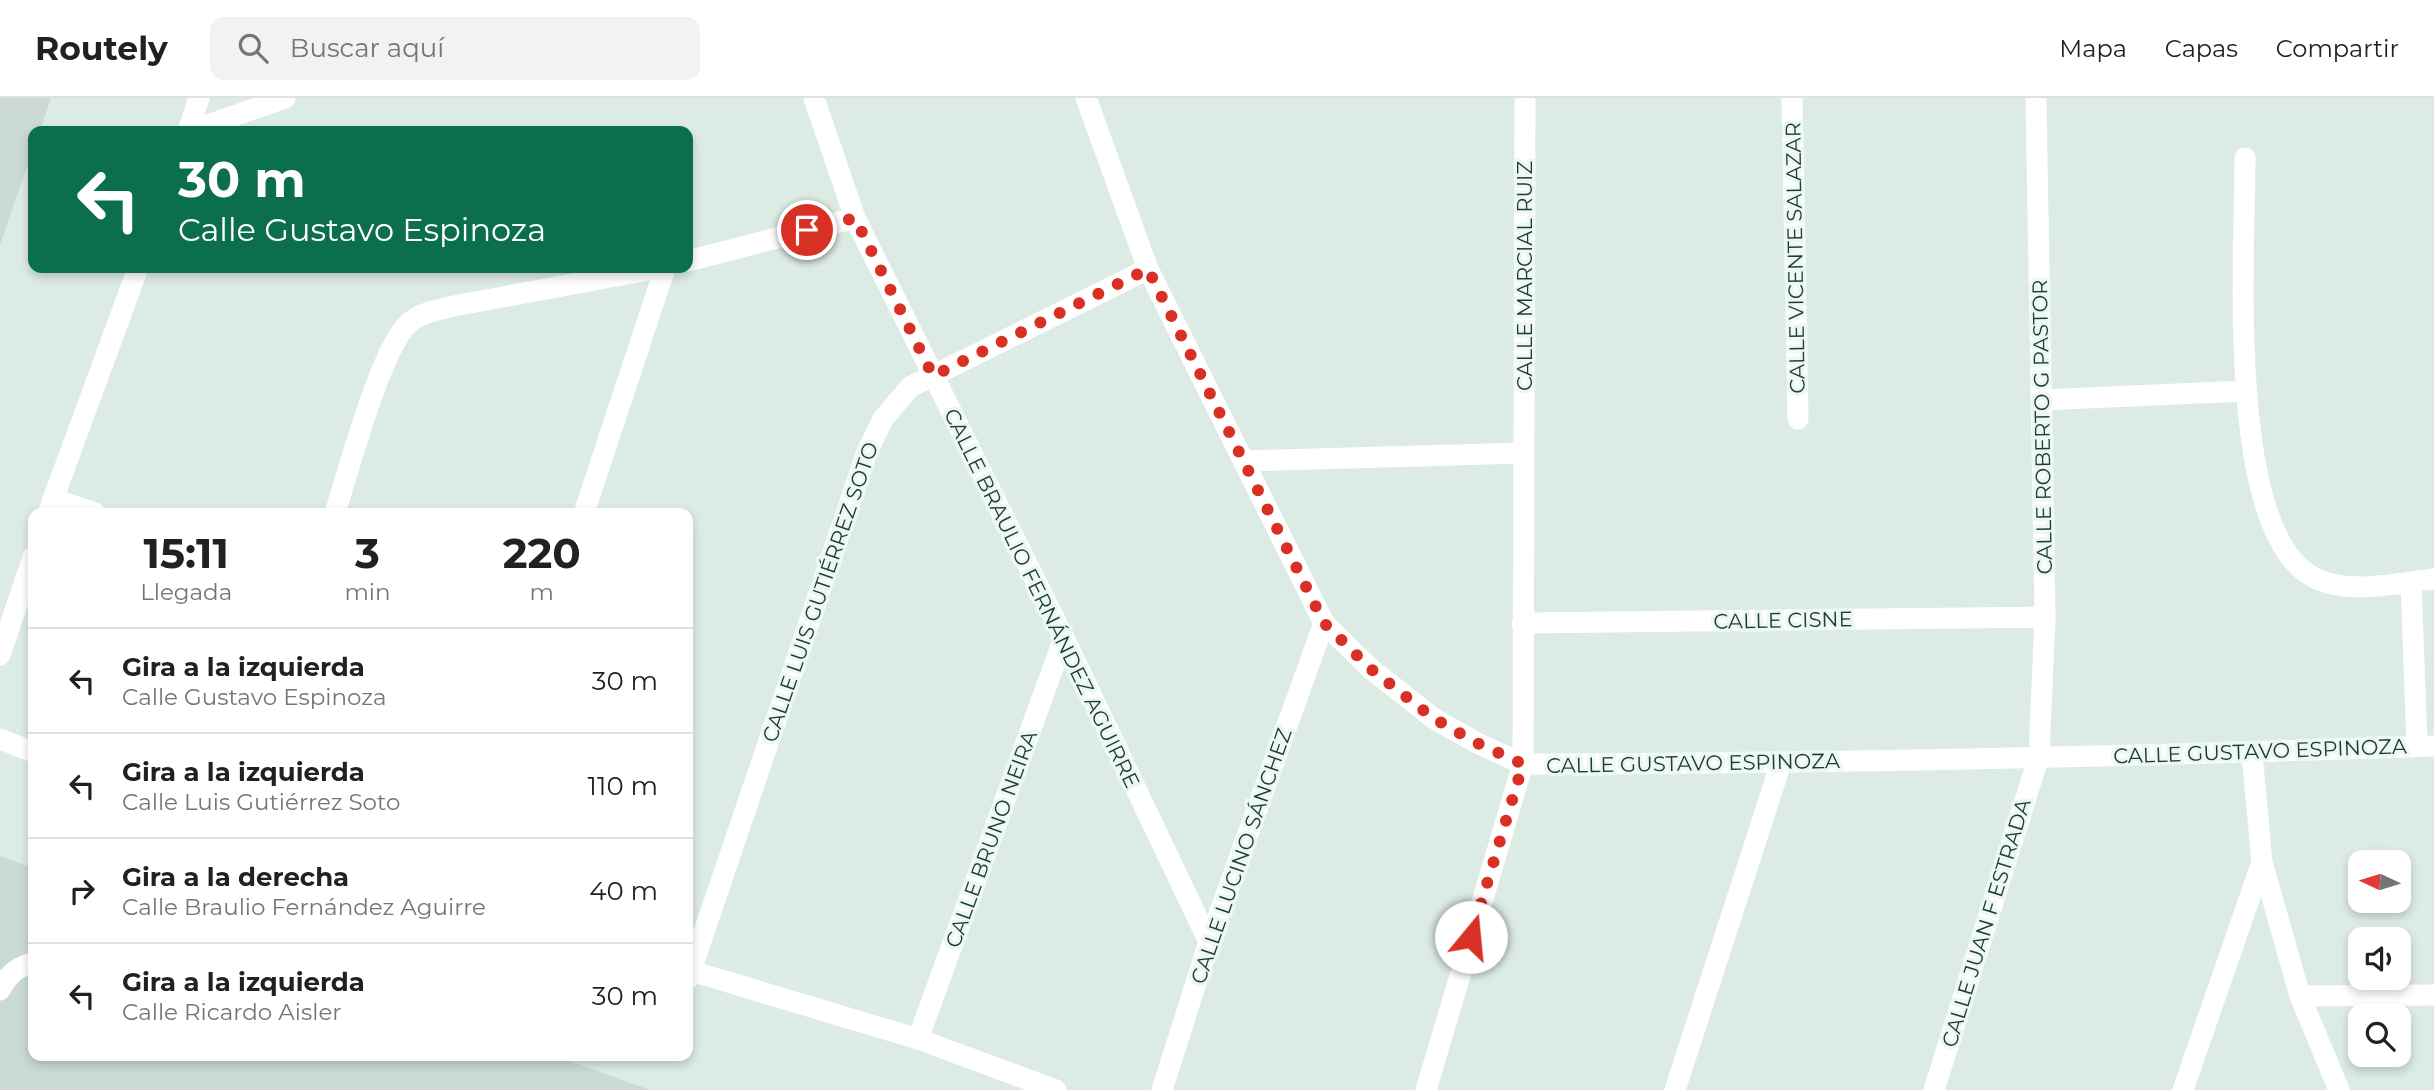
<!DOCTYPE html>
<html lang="es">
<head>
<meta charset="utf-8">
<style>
  :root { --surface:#fff; --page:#f2f2f2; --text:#202124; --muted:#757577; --line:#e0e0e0 }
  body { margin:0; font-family:Montserrat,sans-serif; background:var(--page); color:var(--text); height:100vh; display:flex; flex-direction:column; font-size:26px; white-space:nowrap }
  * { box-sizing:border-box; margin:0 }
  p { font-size:23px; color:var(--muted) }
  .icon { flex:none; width:38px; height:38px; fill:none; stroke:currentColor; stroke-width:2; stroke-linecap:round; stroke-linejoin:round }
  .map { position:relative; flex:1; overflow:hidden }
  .drawer { position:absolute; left:28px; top:410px; width:665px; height:553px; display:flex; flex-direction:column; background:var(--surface); border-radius:14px; box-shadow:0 4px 10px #0003 }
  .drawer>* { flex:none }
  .hud { position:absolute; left:28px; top:28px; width:665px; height:147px; border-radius:14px; box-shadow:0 4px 10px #0003; background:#0b6e4f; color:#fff; overflow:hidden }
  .needle { width:46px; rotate:274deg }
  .controls { position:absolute; left:2348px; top:752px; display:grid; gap:14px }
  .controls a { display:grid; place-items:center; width:63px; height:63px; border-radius:14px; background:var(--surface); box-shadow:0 4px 10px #0003; font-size:35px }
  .pin { position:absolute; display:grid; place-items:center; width:60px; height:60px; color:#fff; margin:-30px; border:4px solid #fff; border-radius:50%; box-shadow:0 2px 7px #0007 }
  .me { position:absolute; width:77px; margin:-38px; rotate:17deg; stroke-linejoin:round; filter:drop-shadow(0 0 5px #0008) }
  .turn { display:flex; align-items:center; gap:24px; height:147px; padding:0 35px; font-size:32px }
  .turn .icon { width:91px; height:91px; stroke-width:2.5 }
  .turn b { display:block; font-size:49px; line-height:60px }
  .eta { display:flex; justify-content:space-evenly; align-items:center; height:119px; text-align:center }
  .eta b { font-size:42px; font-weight:700; line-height:49px }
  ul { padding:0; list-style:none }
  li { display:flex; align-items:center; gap:21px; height:105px; padding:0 35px; border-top:2px solid var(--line) }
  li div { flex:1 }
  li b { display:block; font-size:26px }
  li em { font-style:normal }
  header { display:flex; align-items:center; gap:42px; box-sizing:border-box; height:98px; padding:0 35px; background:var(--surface); border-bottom:2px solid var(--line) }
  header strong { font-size:33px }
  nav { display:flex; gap:38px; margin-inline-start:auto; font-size:24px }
  .search { width:490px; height:63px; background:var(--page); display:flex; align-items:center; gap:18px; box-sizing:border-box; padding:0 24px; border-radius:14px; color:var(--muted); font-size:26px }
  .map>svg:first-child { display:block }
  .built { fill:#cbdbd4 }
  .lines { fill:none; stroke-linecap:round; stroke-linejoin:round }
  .service { stroke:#fff; stroke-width:21 }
  .minor { stroke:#fff; stroke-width:21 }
  .route { stroke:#d93025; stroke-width:12; stroke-dasharray:0 21.6 }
  .labels { text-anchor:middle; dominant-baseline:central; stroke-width:7; stroke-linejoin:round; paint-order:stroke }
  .street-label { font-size:21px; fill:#1d3c35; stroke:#edf7f3 }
</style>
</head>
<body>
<header>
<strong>Routely</strong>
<div class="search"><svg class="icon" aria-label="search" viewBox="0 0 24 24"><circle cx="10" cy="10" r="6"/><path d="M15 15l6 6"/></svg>Buscar aquí</div>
<nav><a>Mapa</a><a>Capas</a><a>Compartir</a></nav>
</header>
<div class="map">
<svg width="2434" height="992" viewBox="0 0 2434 992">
  <rect width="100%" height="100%" fill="#ddebe5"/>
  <!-- built -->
  <g class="built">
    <polygon points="0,0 51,0 40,33 33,33 33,51 0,147"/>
    <polygon points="0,758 33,770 33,957 553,957 650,992 0,992"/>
  </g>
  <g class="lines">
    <!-- service -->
    <path class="service" d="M0,892C7,878 17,868 33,865"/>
    <!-- minor -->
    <g class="minor">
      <polyline points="814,0 855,120 1064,540 1209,844"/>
      <path d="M1086,0L1148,171L1324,525L1371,571L1433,620L1477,645L1523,666H1559C1851,665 2143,658 2434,648"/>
      <polyline points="1792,0 1798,321"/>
      <polyline points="188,33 199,0"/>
      <polyline points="191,33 285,0"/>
      <path d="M2245,60C2245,153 2226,421 2308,476C2343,499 2395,485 2434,481"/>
      <polyline points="688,163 855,120"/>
      <polyline points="2041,302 2245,293"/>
      <polyline points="1244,363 1523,355"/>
      <polyline points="53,401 95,415"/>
      <polyline points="48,415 138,170"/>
      <path d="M335,415C348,375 381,249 409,225C422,214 438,212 454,208L659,170"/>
      <polyline points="584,415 665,170"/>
      <polyline points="2411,484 2417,648"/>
      <polyline points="1522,525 2045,519"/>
      <polyline points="0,557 33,459"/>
      <polyline points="0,641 33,654"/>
      <polyline points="2262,764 2300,898 2339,992"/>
      <polyline points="688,872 918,941 1056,992"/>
      <polyline points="688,881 867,354 883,321 910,289 1148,171"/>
      <polyline points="2300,898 2434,897"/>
      <polyline points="918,941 1064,540"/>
      <polyline points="1162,992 1209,844 1324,525"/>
      <polyline points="1426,992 1523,666 1525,0"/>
      <polyline points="1675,992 1781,665"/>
      <polyline points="1934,992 2039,658 2045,519 2036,0"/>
      <polyline points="2183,992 2262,764 2252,656"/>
    </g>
  </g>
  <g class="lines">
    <!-- route -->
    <polyline class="route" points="807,132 855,120 933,278 1148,171 1324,525 1371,571 1433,620 1477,645 1523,666 1471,839"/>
  </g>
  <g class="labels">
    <!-- street labels -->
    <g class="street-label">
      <text transform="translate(1795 160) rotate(-91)">CALLE VICENTE SALAZAR</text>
      <text transform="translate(1524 178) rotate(-90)">CALLE MARCIAL RUIZ</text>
      <text transform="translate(2042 329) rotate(-91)">CALLE ROBERTO G PASTOR</text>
      <text transform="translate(820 494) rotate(-71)">CALLE LUIS GUTIÉRREZ SOTO</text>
      <text transform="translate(1042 500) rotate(64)">CALLE BRAULIO FERNÁNDEZ AGUIRRE</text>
      <text transform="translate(1783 522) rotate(-1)">CALLE CISNE</text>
      <text transform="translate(2260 653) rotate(-2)">CALLE GUSTAVO ESPINOZA</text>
      <text transform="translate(1693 665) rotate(-1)">CALLE GUSTAVO ESPINOZA</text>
      <text transform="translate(991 741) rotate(-70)">CALLE BRUNO NEIRA</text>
      <text transform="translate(1241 758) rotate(-71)">CALLE LUCINO SÁNCHEZ</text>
      <text transform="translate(1986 825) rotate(-73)">CALLE JUAN F ESTRADA</text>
    </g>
  </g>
</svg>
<div class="controls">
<a><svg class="needle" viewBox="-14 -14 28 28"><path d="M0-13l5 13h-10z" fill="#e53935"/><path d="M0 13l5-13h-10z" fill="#757577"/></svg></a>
<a><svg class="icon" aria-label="sound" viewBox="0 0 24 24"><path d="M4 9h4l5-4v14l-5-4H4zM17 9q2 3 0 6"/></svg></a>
<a><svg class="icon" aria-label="search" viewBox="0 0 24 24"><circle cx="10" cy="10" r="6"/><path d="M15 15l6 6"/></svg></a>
</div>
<div class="pin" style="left:807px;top:132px;background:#d93025"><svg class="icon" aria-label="arrive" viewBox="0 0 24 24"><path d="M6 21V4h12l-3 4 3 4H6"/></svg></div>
<svg class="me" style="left:1471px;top:839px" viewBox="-20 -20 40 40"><circle r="19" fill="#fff"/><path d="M0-13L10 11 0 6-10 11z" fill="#d93025"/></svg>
<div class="hud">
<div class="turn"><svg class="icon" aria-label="left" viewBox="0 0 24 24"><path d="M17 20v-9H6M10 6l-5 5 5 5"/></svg><div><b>30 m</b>Calle Gustavo Espinoza</div></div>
</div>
<section class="drawer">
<div class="eta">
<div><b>15:11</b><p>Llegada</p></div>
<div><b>3</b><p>min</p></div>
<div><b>220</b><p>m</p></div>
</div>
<ul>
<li><svg class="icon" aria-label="left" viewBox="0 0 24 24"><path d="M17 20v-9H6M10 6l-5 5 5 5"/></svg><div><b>Gira a la izquierda</b><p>Calle Gustavo Espinoza</p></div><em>30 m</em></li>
<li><svg class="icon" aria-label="left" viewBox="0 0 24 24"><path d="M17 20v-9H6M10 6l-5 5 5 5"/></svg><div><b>Gira a la izquierda</b><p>Calle Luis Gutiérrez Soto</p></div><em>110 m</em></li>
<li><svg class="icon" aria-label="right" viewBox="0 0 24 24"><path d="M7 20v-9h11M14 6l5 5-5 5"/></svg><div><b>Gira a la derecha</b><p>Calle Braulio Fernández Aguirre</p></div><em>40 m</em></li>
<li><svg class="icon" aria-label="left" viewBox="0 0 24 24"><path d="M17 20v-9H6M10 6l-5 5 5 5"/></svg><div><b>Gira a la izquierda</b><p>Calle Ricardo Aisler</p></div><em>30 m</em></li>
</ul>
</section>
</div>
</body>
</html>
